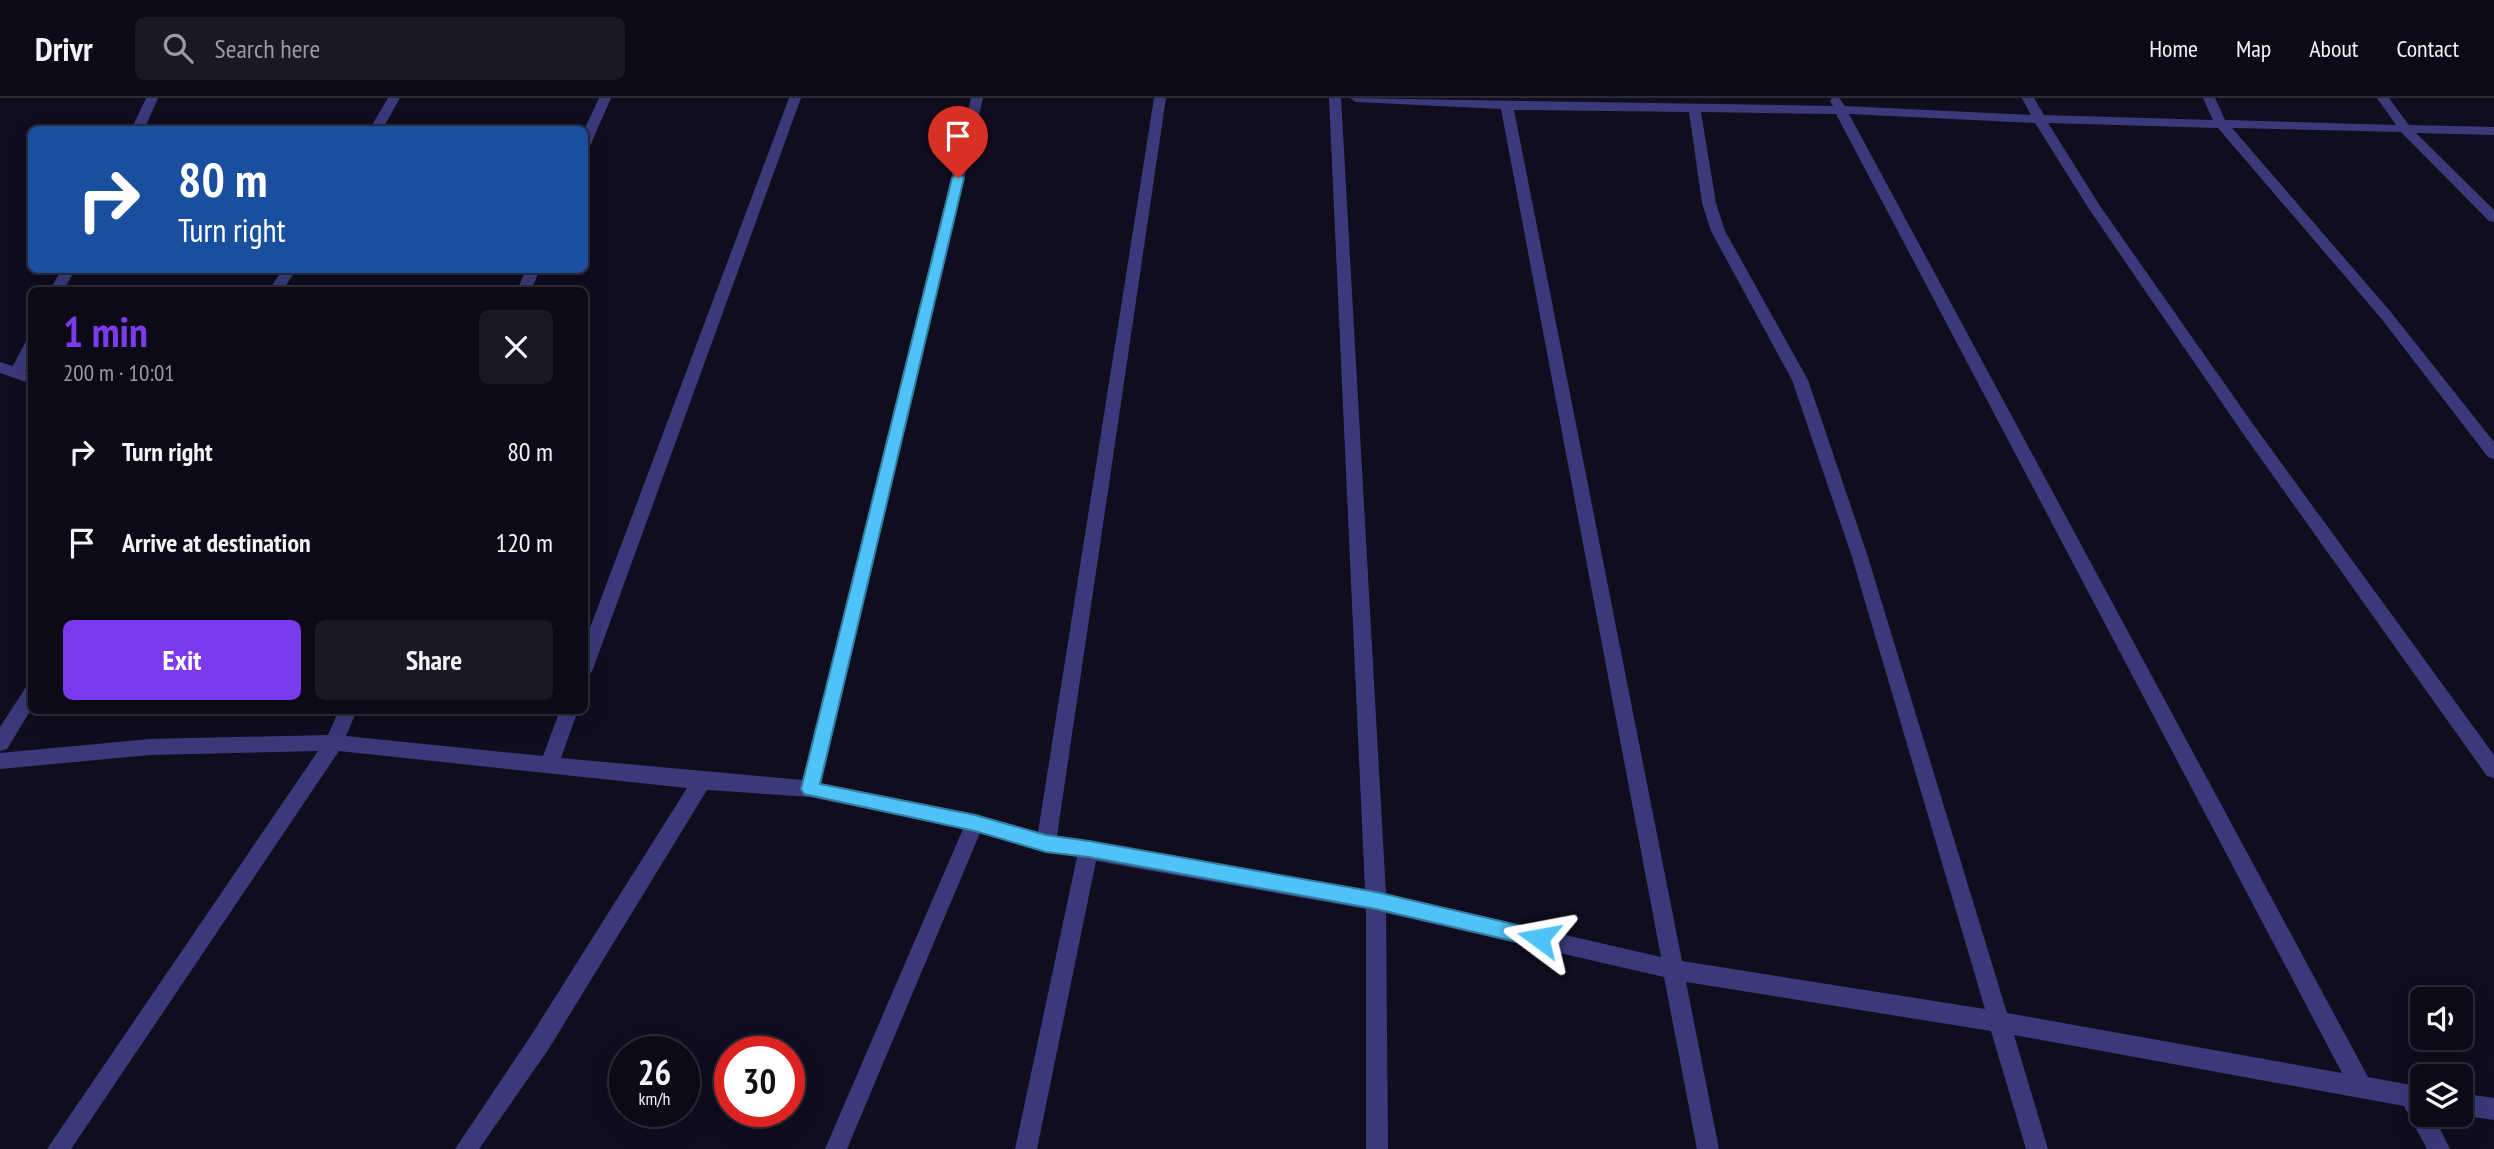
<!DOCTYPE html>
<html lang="en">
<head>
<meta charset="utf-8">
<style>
  :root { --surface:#0b0a16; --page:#191823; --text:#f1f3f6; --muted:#9a9aa1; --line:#2b2b35; --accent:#7c3aed }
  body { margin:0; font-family:"PT Sans Narrow",sans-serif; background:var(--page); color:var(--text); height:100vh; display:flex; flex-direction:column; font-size:26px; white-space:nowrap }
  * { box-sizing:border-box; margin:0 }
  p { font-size:23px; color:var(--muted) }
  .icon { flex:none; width:38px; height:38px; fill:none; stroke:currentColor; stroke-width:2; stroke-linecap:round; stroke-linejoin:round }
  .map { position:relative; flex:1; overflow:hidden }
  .details { position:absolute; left:28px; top:189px; width:560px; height:427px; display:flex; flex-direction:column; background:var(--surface); border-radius:10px; box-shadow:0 7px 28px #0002,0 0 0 2px var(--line) }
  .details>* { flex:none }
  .hud { position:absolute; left:28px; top:28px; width:560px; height:147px; border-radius:10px; box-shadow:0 7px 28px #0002,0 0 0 2px var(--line); background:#1a4fa0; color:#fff; overflow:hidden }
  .fabs { position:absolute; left:2410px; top:889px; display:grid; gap:14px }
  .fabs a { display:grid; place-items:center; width:63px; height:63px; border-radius:10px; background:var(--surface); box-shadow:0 7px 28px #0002,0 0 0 2px var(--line); font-size:35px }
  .speed { position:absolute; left:609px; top:938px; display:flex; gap:14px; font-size:35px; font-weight:700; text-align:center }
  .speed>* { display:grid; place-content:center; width:91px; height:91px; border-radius:50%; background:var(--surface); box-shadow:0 7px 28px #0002,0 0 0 2px var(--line); line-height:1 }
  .speed small { font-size:18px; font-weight:400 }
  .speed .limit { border:10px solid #d22; background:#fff; color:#111 }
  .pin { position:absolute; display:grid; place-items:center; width:60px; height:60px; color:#fff; margin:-72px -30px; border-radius:50% 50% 50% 0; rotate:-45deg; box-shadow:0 0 7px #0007 }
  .pin .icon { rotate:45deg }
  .me { position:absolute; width:77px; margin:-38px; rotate:283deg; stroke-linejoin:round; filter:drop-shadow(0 0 5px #0008) }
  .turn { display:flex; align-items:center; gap:24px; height:147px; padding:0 35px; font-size:32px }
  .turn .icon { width:91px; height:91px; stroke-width:2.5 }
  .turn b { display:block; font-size:49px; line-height:60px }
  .round { display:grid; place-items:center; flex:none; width:74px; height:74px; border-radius:10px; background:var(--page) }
  .head { display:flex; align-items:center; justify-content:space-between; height:119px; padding:0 35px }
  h1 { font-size:42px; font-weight:700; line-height:52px; color:var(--accent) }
  .primary-button { display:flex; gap:14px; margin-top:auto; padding:14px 35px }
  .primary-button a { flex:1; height:80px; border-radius:10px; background:var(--accent); color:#fff; font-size:28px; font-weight:700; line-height:80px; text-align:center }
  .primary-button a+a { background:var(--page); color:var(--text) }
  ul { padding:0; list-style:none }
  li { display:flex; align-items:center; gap:21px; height:91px; padding:0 35px }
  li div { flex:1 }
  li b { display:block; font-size:26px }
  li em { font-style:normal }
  header { display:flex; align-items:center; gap:42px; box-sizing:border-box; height:98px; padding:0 35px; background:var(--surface); border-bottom:2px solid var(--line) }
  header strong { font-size:33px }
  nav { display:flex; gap:38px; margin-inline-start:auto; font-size:24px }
  .search { width:490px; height:63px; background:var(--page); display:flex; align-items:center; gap:18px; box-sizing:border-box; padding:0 24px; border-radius:10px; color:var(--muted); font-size:26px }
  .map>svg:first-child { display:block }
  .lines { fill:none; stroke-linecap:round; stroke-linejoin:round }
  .minor { fill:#3a3a7b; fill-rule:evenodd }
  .route { fill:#4fc3f7; stroke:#337fa1; stroke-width:2 }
</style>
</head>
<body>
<header>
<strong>Drivr</strong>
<div class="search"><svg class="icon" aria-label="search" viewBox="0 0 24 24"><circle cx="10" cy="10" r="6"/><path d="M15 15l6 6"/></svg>Search here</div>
<nav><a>Home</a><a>Map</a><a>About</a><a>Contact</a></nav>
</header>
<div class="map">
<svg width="2494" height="1051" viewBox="0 0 2494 1051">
  <rect width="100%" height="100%" fill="#0f0d1e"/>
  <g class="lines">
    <!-- minor -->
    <g class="minor">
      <polygon points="146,0 158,0 144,32 131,32"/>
      <polygon points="388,0 400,0 382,32 369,32"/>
      <polygon points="599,0 611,0 590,48 584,52 584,32"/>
      <polygon points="789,0 801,0 593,571 590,576 584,578 584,546"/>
      <path d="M971,0H983L821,685L975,716L1038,734L1154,0H1166L1057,738L1365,792L1329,0H1341L1386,796L1661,859L1501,11L1356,4L1350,0L1833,8L1830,3L1832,0H1839L1845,8L2031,17L2022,0H2034L2044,17L2213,22L2203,0H2215L2225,22L2396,27L2377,0H2389L2409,27L2494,29V37L2416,35L2494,112V124L2489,123L2401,34L2232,30L2390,213L2494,344V361L2488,359L2380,219L2218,30L2048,25L2100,108L2255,329L2494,657V680L2487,678L2244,337L2089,111L2035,25L1849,16L2368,979L2422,989V1017H2433L2450,1051H2427L2404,1008L2014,937L2048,1051H2026L1991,933L1686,884L1719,1051H1697L1664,879L1386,815L1388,1051H1366V811L1096,763L1037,1051H1015L1077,759L1046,754L980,735L847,1051H825L963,731L810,699L707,692L548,952L479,1051H455L532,936L687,690L339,653L71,1051H47L318,653L150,657L0,671V655L150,641L328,637L339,612H357L346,638L543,658L560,612H578L561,660L803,682ZM1514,12L1689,14L1702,105L1711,133L1792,282L1851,456L1985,911L1682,863ZM1701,14L1836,16L2342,975L2007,915L1867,456L1808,282L1725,133L1716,105Z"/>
      <polygon points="61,172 75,172 64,192 50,192"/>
      <polygon points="282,172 296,172 283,192 269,192"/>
      <polygon points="526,172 540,172 531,192 517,192"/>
      <polygon points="32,240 32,260 25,273 32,275 32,286 0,275 0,264 13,268 27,241"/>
      <polygon points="32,587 32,610 7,651 0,653 0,629 26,589"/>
      <polygon points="2460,995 2494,1000 2494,1022 2459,1017"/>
    </g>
  </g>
  <!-- route -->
  <polygon class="route" points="958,76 964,80 820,686 975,717 1046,737 1089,743 1376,794 1539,832 1546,834 1549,840 1546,847 1539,849 1376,811 1089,759 1046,754 975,733 804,696 801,691 952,80"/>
</svg>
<div class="fabs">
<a><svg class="icon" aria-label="sound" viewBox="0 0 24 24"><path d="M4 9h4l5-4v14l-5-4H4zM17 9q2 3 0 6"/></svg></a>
<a><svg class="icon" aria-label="layers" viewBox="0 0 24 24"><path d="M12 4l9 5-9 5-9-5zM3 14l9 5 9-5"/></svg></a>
</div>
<div class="speed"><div>26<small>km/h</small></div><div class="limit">30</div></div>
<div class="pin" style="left:958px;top:80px;background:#d93025"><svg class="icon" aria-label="arrive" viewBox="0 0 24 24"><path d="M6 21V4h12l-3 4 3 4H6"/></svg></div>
<svg class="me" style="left:1539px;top:840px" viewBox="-20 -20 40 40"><path d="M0-17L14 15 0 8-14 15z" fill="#4fc3f7" stroke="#fff" stroke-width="4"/></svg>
<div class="hud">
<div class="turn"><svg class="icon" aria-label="right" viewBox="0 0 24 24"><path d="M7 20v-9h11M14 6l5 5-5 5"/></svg><div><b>80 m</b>Turn right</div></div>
</div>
<section class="details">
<div class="head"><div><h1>1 min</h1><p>200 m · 10:01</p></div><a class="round"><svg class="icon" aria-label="close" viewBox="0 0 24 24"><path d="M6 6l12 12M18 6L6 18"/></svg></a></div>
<ul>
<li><svg class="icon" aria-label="right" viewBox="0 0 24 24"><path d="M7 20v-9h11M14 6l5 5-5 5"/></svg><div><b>Turn right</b></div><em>80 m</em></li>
<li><svg class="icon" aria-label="arrive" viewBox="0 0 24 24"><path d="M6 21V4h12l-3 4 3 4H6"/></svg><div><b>Arrive at destination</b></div><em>120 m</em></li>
</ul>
<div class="primary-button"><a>Exit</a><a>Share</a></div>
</section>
</div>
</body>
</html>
